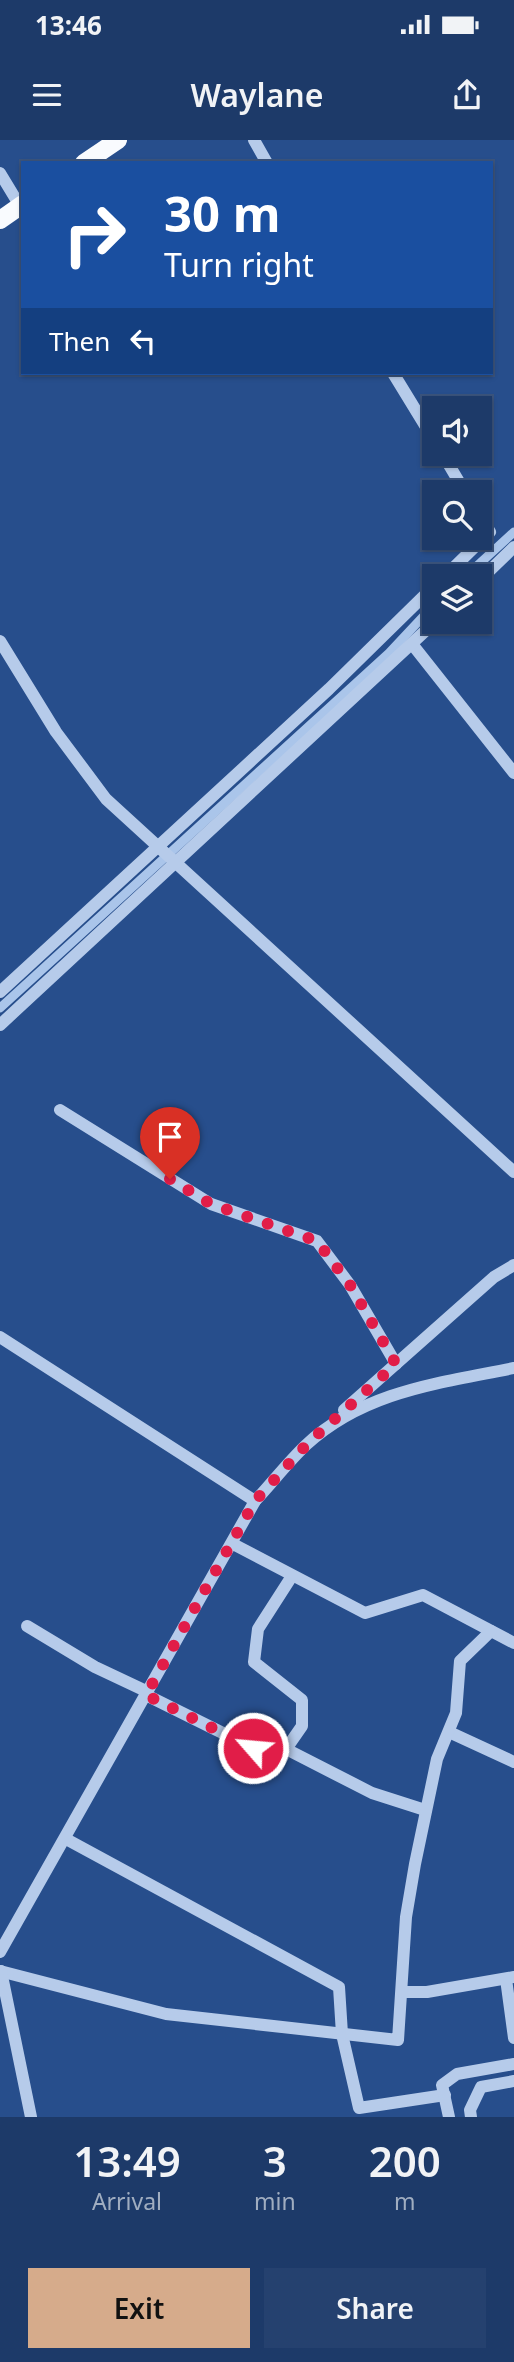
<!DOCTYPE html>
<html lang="en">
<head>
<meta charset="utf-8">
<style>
  :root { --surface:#1d3a69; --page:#25416f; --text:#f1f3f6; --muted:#a0adc0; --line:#3b547d; --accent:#d6ab8b }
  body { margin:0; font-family:"Noto Sans",sans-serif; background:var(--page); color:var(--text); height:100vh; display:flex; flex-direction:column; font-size:26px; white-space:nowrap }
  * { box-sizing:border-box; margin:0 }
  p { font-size:23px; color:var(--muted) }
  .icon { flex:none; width:38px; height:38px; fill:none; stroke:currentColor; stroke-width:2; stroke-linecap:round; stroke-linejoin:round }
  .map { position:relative; height:1977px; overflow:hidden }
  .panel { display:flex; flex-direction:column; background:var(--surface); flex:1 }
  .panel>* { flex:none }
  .hud { position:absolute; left:21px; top:21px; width:472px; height:214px; border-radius:0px; box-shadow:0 2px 5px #0004,0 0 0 2px var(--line); background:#1a4fa0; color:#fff; overflow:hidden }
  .controls { position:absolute; left:422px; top:256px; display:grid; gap:14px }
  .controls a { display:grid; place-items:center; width:70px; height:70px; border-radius:0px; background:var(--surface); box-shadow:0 2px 5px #0004,0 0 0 2px var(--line); font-size:35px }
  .pin { position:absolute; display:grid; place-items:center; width:60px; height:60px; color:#fff; margin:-72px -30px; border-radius:50% 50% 50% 0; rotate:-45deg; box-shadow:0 0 7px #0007 }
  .pin .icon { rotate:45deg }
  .me { position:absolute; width:77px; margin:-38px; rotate:297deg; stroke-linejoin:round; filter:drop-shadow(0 0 5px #0008) }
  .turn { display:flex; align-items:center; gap:24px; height:147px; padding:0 28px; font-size:32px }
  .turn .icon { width:91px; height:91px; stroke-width:2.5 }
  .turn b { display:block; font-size:49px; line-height:60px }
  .then { display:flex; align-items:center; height:66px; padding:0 28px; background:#0003; gap:14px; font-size:26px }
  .eta { display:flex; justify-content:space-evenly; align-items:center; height:119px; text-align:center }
  .eta b { font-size:42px; font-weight:600; line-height:49px }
  .cta { display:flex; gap:14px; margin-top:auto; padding:14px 28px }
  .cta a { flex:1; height:80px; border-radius:0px; background:var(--accent); color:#111; font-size:28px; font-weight:600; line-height:80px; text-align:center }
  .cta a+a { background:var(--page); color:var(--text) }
  .status { display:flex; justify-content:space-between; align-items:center; height:49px; padding:0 35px; background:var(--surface); direction:ltr }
  .status svg { height:19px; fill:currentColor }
  header { display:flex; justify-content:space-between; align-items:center; height:91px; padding:0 28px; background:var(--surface); font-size:32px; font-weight:600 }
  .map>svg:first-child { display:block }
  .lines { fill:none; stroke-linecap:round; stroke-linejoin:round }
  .stream { stroke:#aac5ea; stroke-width:9 }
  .minor { stroke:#b6cbea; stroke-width:12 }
  .major { stroke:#f9fbfe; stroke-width:18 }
  .route { stroke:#e11d48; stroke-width:12; stroke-dasharray:0 21.6 }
</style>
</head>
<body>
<div class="status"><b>13:46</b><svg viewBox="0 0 49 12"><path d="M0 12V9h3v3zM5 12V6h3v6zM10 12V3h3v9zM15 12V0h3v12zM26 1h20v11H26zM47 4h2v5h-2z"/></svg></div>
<header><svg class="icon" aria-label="menu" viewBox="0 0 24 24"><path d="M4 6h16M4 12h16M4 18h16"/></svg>Waylane<svg class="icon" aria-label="share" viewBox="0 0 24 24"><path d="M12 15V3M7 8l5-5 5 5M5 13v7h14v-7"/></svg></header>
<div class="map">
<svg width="514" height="1977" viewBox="0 0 514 1977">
  <rect width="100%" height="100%" fill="#274e8c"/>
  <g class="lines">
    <!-- stream -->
    <g class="stream">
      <polyline points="466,436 514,392"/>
      <polyline points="0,868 389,513 434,465"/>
    </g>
    <!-- minor -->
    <g class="minor">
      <polyline points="254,0 267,23"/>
      <polyline points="0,33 20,66"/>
      <polyline points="393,233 434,300"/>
      <polyline points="442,313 465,352"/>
      <polyline points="445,436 490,392 480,376"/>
      <polyline points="480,440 514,407"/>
      <polyline points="0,501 56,592 106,659 514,1032"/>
      <polyline points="412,504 514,633"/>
      <polyline points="0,852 329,549 434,446"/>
      <polyline points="0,885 436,481"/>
      <polyline points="60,970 211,1064 317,1101 350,1145 396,1224"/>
      <polyline points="0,1197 255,1361"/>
      <polyline points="344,1270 494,1137 514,1125"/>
      <polyline points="233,1404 365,1473 423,1455 514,1503"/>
      <polyline points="27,1486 95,1527 148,1552"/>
      <polyline points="146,1555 253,1608 286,1609 372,1653 425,1670"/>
      <polyline points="449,1592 514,1622"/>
      <polyline points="286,1609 302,1586 302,1560 254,1522 258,1489 292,1436"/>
      <polyline points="66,1699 339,1847 342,1894 359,1968 445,1955"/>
      <path d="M0,1812L255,1361C272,1343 288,1322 306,1305C364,1251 440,1243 514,1228"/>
      <polyline points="0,1831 166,1874 398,1900 406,1777 415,1724 437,1619 456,1573 460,1521 491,1491"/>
      <polyline points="1,1831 31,1977"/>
      <polyline points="506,1839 514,1898"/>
      <polyline points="403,1852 427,1852 514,1837"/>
      <polyline points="449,1977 442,1945 457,1934 514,1924"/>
      <polyline points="471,1977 470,1970 481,1947 514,1941"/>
    </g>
    <!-- major -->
    <g class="major">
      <polyline points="84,23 118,0"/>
      <polyline points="0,80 23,64"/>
    </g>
  </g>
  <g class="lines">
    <!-- route -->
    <polyline class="route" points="170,1039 211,1064 317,1101 350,1145 396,1224 307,1304 255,1361 146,1555 253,1608"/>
  </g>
</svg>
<div class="controls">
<a><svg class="icon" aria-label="sound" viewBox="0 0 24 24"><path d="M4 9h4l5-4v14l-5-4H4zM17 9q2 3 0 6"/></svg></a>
<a><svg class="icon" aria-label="search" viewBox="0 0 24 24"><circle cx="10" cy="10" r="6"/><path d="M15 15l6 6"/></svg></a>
<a><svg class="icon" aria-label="layers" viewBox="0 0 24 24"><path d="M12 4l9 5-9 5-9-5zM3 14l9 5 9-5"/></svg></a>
</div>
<div class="pin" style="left:170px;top:1039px;background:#d93025"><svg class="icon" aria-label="arrive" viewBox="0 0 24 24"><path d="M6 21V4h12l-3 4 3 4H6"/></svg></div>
<svg class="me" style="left:253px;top:1608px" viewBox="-20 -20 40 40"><circle r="17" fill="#e11d48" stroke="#fff" stroke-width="3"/><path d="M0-11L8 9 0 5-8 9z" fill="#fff"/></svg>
<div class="hud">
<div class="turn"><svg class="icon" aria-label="right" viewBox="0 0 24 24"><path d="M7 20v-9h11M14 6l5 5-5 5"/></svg><div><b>30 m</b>Turn right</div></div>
<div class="then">Then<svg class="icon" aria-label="left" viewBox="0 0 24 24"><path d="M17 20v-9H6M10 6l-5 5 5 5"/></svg></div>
</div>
</div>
<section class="panel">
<div class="eta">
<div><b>13:49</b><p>Arrival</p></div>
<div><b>3</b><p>min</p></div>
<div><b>200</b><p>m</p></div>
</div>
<div class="cta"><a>Exit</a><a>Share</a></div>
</section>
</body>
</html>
